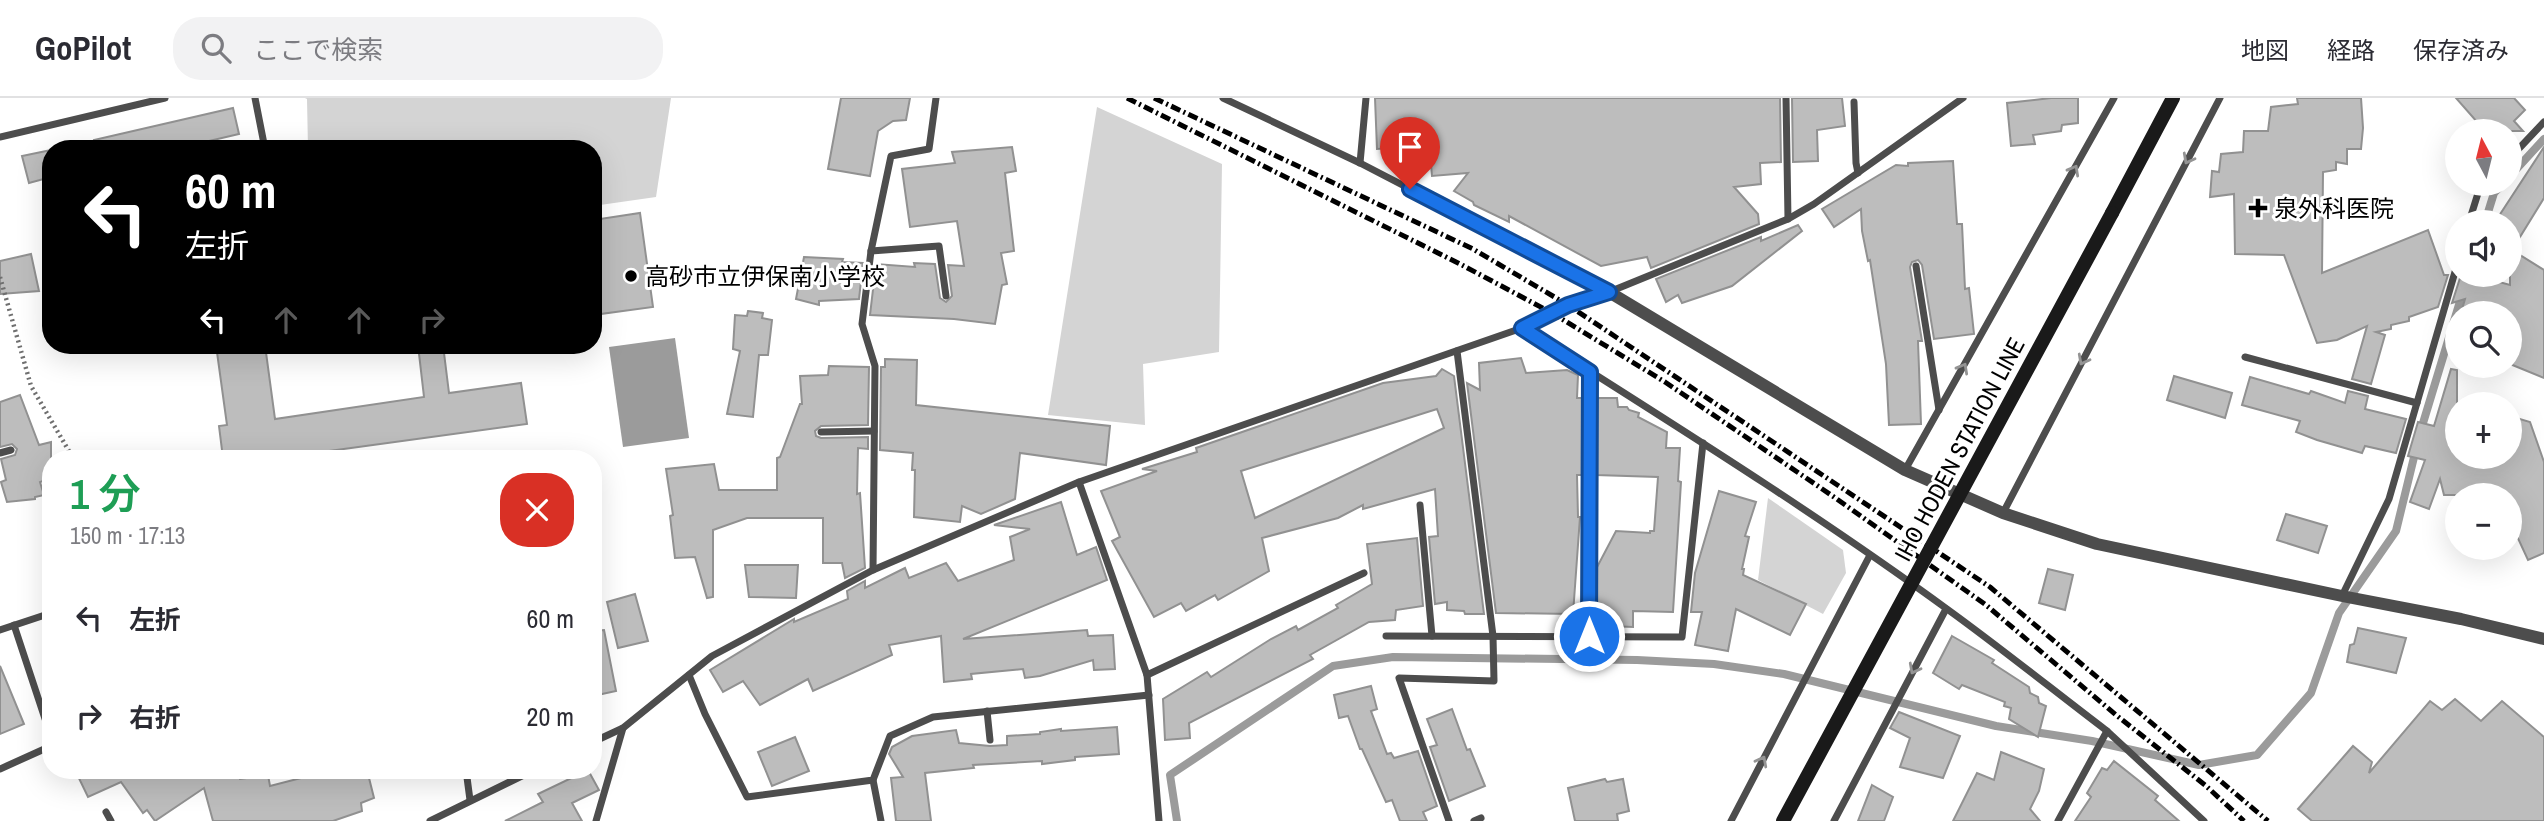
<!DOCTYPE html>
<html lang="ja">
<head>
<meta charset="utf-8">
<style>
  :root { --surface:#fff; --page:#f2f2f3; --text:#2b2b33; --muted:#7c7c81; --line:#e1e1e2 }
  body { margin:0; font-family:"Archivo Narrow","Noto Sans JP",sans-serif; background:var(--page); color:var(--text); height:100vh; display:flex; flex-direction:column; font-size:26px; white-space:nowrap }
  * { box-sizing:border-box; margin:0 }
  p { font-size:23px; color:var(--muted) }
  .icon { flex:none; width:38px; height:38px; fill:none; stroke:currentColor; stroke-width:2; stroke-linecap:round; stroke-linejoin:round }
  .map { position:relative; flex:1; overflow:hidden }
  .panel { position:absolute; left:42px; top:352px; width:560px; height:329px; display:flex; flex-direction:column; background:var(--surface); border-radius:28px; box-shadow:0 7px 28px #0002 }
  .panel>* { flex:none }
  .banner { position:absolute; left:42px; top:42px; width:560px; height:214px; border-radius:28px; box-shadow:0 7px 28px #0002; background:#000; color:#fff; overflow:hidden }
  .needle { width:46px; rotate:353deg }
  .fabs { position:absolute; left:2445px; top:21px; display:grid; gap:14px }
  .fabs a { display:grid; place-items:center; width:77px; height:77px; border-radius:50%; background:var(--surface); box-shadow:0 7px 28px #0002; font-size:35px }
  .pin { position:absolute; display:grid; place-items:center; width:60px; height:60px; color:#fff; margin:-72px -30px; border-radius:50% 50% 50% 0; rotate:-45deg; box-shadow:0 0 7px #0007 }
  .pin .icon { rotate:45deg }
  .me { position:absolute; width:77px; margin:-38px; rotate:0deg; stroke-linejoin:round; filter:drop-shadow(0 0 5px #0008) }
  .turn { display:flex; align-items:center; gap:24px; height:147px; padding:0 28px; font-size:32px }
  .turn .icon { width:91px; height:91px; stroke-width:2.5 }
  .turn b { display:block; font-size:49px; line-height:60px }
  .lanes { display:flex; align-items:center; height:66px; padding:0 28px; background:#0003; justify-content:center; gap:35px; direction:ltr }
  .lanes .off { opacity:.35 }
  .round { display:grid; place-items:center; flex:none; width:74px; height:74px; border-radius:28px; background:var(--page) }
  .head { display:flex; align-items:center; justify-content:space-between; height:119px; padding:0 28px }
  h1 { font-size:42px; font-weight:600; line-height:52px; color:#1e9e55 }
  ul { padding:0; list-style:none }
  li { display:flex; align-items:center; gap:21px; height:98px; padding:0 28px }
  li div { flex:1 }
  li b { display:block; font-size:26px }
  li em { font-style:normal }
  header { display:flex; align-items:center; gap:42px; box-sizing:border-box; height:98px; padding:0 35px; background:var(--surface); border-bottom:2px solid var(--line) }
  header strong { font-size:33px }
  nav { display:flex; gap:38px; margin-inline-start:auto; font-size:24px }
  .search { width:490px; height:63px; background:var(--page); display:flex; align-items:center; gap:18px; box-sizing:border-box; padding:0 24px; border-radius:28px; color:var(--muted); font-size:26px }
  .map>svg:first-child { display:block }
  .green { fill:#d4d4d4 }
  .water { fill:#9b9b9b }
  .lines { fill:none; stroke-linecap:round; stroke-linejoin:round }
  .stream { stroke:#9b9b9b; stroke-width:8 }
  .building { fill:#bdbdbd; stroke:#919191; stroke-width:2; fill-rule:evenodd }
  .path { stroke:#6f6f6f; stroke-width:4.5; stroke-dasharray:2 3.5; stroke-linecap:butt }
  .minor { stroke:#4d4d4d; stroke-width:7 }
  .tertiary { stroke:#4d4d4d; stroke-width:12 }
  .secondary { stroke:#1a1a1a; stroke-width:14 }
  .rail { stroke:#000; stroke-width:5; stroke-dasharray:10 3.5 2 3.5; stroke-linecap:butt }
  .secondary-bridge { stroke:#1a1a1a; stroke-width:14 }
  .oneway { stroke:#949494 }
  .route-casing { stroke:#114b97; stroke-width:18 }
  .route { stroke:#1a73e8; stroke-width:12 }
  .poi-dot { fill:#000; stroke:#fff; stroke-width:2.5 }
  .labels { text-anchor:middle; dominant-baseline:central; stroke-width:6; stroke-linejoin:round; paint-order:stroke }
  .poi-label { font-size:24px; fill:#000; stroke:#fff; text-anchor:start }
  .street-label { font-size:24px; fill:#000; stroke:#fff }
</style>
</head>
<body>
<header>
<strong>GoPilot</strong>
<div class="search"><svg class="icon" aria-label="search" viewBox="0 0 24 24"><circle cx="10" cy="10" r="6"/><path d="M15 15l6 6"/></svg>ここで検索</div>
<nav><a>地図</a><a>経路</a><a>保存済み</a></nav>
</header>
<div class="map">
<svg width="2544" height="723" viewBox="0 0 2544 723">
  <rect width="100%" height="100%" fill="#fff"/>
  <!-- green -->
  <g class="green">
    <polygon points="305,0 671,0 656,99 593,108 593,51 308,51 307,1"/>
    <polygon points="1097,9 1222,66 1219,254 1143,266 1145,327 1048,317"/>
    <polygon points="1768,400 1843,452 1846,475 1823,516 1758,482"/>
  </g>
  <!-- water -->
  <polygon class="water" points="675,240 689,340 623,349 609,249"/>
  <g class="lines">
    <!-- stream -->
    <g class="stream">
      <polyline points="2510,78 2544,41"/>
      <polyline points="2485,124 2494,95 2503,86"/>
      <polyline points="2420,335 2468,177"/>
      <polyline points="1177,723 1170,677 1333,568 1393,559 1637,562 1714,566 1784,576 1996,628 2092,643 2199,667 2257,657 2311,595 2339,515 2396,433 2416,351"/>
    </g>
  </g>
  <!-- building -->
  <g class="building">
    <polygon points="841,0 910,0 906,22 893,23 878,33 870,78 828,71"/>
    <polygon points="1375,0 1780,0 1781,64 1760,65 1761,86 1734,89 1758,116 1759,126 1651,170 1647,159 1601,168 1509,118 1509,124 1474,107 1473,104 1454,93 1468,75 1432,78 1430,54 1423,54 1422,48 1377,51"/>
    <polygon points="1792,0 1842,0 1845,28 1817,32 1818,63 1793,64"/>
    <polygon points="2051,0 2078,0 2078,25 2062,27 2061,33 2033,37 2035,46 2011,48 2007,5"/>
    <polygon points="2297,0 2361,0 2363,30 2361,51 2347,51 2347,66 2336,64 2336,72 2323,74 2322,175 2428,132 2444,177 2448,177 2438,209 2409,219 2409,223 2391,227 2391,231 2376,234 2385,237 2371,286 2352,281 2367,228 2337,242 2317,245 2284,157 2235,156 2234,96 2210,99 2212,73 2219,74 2221,56 2243,54 2244,33 2268,33 2271,9 2298,6"/>
    <polygon points="2456,0 2514,0 2525,12 2514,23 2523,33 2485,33"/>
    <polygon points="233,10 239,36 175,51 95,51 94,42"/>
    <polygon points="1012,49 1016,73 1005,75 1014,153 1001,155 1007,186 1002,187 995,226 954,221 870,217 876,166 915,169 914,165 935,166 940,200 946,204 952,198 948,167 964,168 957,123 910,129 902,71 955,65 952,54"/>
    <polygon points="2544,49 2544,100 2512,152 2544,172 2544,280 2510,266 2510,215 2461,215 2465,201 2452,205 2461,177 2474,177 2510,187 2510,124 2495,124"/>
    <polygon points="51,52 51,79 29,85 22,58"/>
    <polygon points="1953,63 1957,126 1962,126 1965,191 1969,190 1974,236 1934,241 1922,167 1918,162 1912,164 1910,169 1922,243 1918,243 1921,326 1889,327 1886,266 1870,162 1868,163 1862,133 1861,111 1834,129 1822,111 1896,67 1908,68 1908,65"/>
    <polygon points="640,115 653,209 593,217 593,122"/>
    <polygon points="1798,127 1802,133 1732,188 1682,205 1678,197 1666,204 1656,181 1761,139 1761,143"/>
    <polygon points="31,156 39,193 0,196 0,163"/>
    <polygon points="804,159 843,161 842,164 863,165 859,201 819,203 819,207 796,201"/>
    <polygon points="748,213 763,215 762,220 772,222 768,257 759,257 753,319 727,316 740,253 733,251 735,217 747,218"/>
    <polygon points="216,247 265,247 275,321 424,299 418,247 443,247 449,295 521,285 527,326 278,360 223,360 219,328 227,327"/>
    <polygon points="1521,260 1526,275 1567,272 1578,277 1577,300 1584,300 1583,377 1577,377 1578,419 1580,419 1573,516 1496,515 1467,285 1480,292 1479,265"/>
    <polygon points="885,261 917,262 916,307 1110,328 1106,367 1020,355 1015,401 981,416 962,408 960,424 914,419 915,372 912,372 913,355 880,352 881,269 885,269"/>
    <polygon points="829,268 869,269 868,327 821,328 815,333 816,338 821,340 868,339 868,351 858,350 857,396 860,395 865,470 845,480 842,465 823,465 823,420 747,420 713,432 713,499 707,500 695,459 675,460 670,418 673,417 666,371 714,366 719,392 777,392 777,360 780,359 800,306 802,306 800,278 828,277"/>
    <path d="M1442,271L1454,278L1484,516H1465L1464,513L1447,512V504L1435,506L1429,439L1438,438L1435,391L1363,411V407L1338,420L1262,440L1269,473L1218,502L1215,497L1186,513L1181,505L1154,519L1112,443L1120,439L1101,393L1157,373L1142,371L1197,354L1196,350L1383,285L1436,278ZM1437,311L1444,330L1255,420L1241,373Z"/>
    <polygon points="2451,271 2457,272 2457,359 2510,359 2510,318 2530,324 2544,364 2544,455 2528,462 2510,423 2510,397 2444,397 2440,381 2429,411 2410,404 2425,362 2408,358 2418,324 2434,328"/>
    <polygon points="2174,278 2232,295 2225,320 2167,302"/>
    <polygon points="2250,279 2309,296 2311,293 2345,305 2348,293 2368,298 2365,311 2406,321 2396,355 2365,348 2362,355 2317,342 2296,334 2300,323 2242,307"/>
    <polygon points="20,297 39,347 51,344 51,380 40,384 44,397 35,399 35,401 7,404 1,384 6,382 1,361 15,357 17,351 12,346 0,349 0,304"/>
    <polygon points="1596,300 1617,300 1618,309 1627,309 1629,312 1639,315 1638,319 1667,334 1666,350 1680,350 1678,383 1681,384 1673,514 1633,513 1633,529 1609,528 1609,522 1600,523 1599,517 1595,517 1595,473 1616,433 1650,435 1650,433 1654,433 1658,379 1596,377"/>
    <polygon points="1719,393 1756,404 1745,438 1749,439 1742,471 1744,471 1743,477 1806,506 1790,537 1736,511 1728,553 1695,547 1702,514 1691,514 1695,475"/>
    <polygon points="1061,404 1077,457 1096,449 1107,482 963,541 1087,532 1088,538 1113,537 1115,571 1094,572 1093,562 1040,578 1025,580 1023,571 971,576 972,581 944,584 941,538 889,547 892,557 813,593 808,581 760,607 743,583 723,594 710,572 794,521 794,524 848,501 847,493 865,483 865,490 905,470 909,480 946,465 958,483 1014,462 1010,439 1030,431 994,427"/>
    <polygon points="2286,416 2327,428 2318,455 2277,442"/>
    <polygon points="1417,440 1423,508 1396,512 1395,522 1369,524 1310,557 1313,561 1189,625 1190,640 1165,642 1163,601 1207,574 1211,579 1271,541 1296,528 1298,532 1338,510 1336,507 1372,486 1367,446"/>
    <polygon points="745,467 798,467 796,500 749,499"/>
    <polygon points="2048,471 2073,477 2065,512 2039,505"/>
    <polygon points="635,496 648,543 618,550 607,504"/>
    <polygon points="2358,530 2406,540 2396,575 2347,564 2350,547 2354,546"/>
    <polygon points="604,532 616,593 593,598 593,533"/>
    <polygon points="1952,538 1994,562 1992,565 2029,589 2030,595 2038,599 2039,605 2046,608 2038,639 2009,621 2011,610 2004,608 2005,604 1962,587 1959,591 1933,575"/>
    <polygon points="0,568 24,626 0,636"/>
    <polygon points="1371,588 1377,611 1371,613 1387,656 1391,655 1394,660 1418,653 1437,708 1423,714 1427,723 1400,723 1392,702 1386,704 1362,651 1360,651 1348,618 1339,620 1334,597"/>
    <polygon points="2455,601 2481,623 2502,603 2544,639 2544,723 2312,723 2298,711 2353,648 2372,664 2369,675 2430,603 2442,612"/>
    <polygon points="1452,611 1467,652 1470,651 1485,688 1449,703 1430,649 1437,647 1427,621"/>
    <polygon points="1899,614 1960,638 1943,680 1900,669 1910,640 1890,630"/>
    <polygon points="1117,629 1119,656 1075,659 1075,662 1042,666 1042,663 973,667 974,670 925,675 931,723 896,723 891,680 903,679 889,656 892,649 912,638 956,632 959,645 990,648 1007,647 1007,638 1040,636 1040,634 1061,631 1061,633"/>
    <polygon points="795,639 809,673 772,688 758,654"/>
    <polygon points="2001,654 2044,671 2039,693 2030,711 2040,723 1953,723 1977,675 1994,682"/>
    <polygon points="2114,663 2158,698 2155,702 2179,723 2075,723 2091,699 2087,695 2102,670 2107,672"/>
    <polygon points="75,672 237,672 240,681 268,677 270,688 332,672 367,672 374,700 361,705 362,713 333,723 213,723 204,690 155,723 147,712 143,715 121,684 88,699"/>
    <polygon points="588,672 599,692 572,705 582,723 505,723 543,704 538,696"/>
    <polygon points="1605,681 1607,684 1623,681 1629,713 1617,716 1618,723 1575,723 1568,690"/>
    <polygon points="1872,687 1893,699 1884,723 1858,723"/>
  </g>
  <g class="lines">
    <!-- path -->
    <polyline class="path" points="0,179 31,288 73,360"/>
    <!-- minor -->
    <g class="minor">
      <polyline points="255,0 265,51"/>
      <polyline points="1223,0 1360,65 1609,194"/>
      <polyline points="1786,0 1788,121"/>
      <polyline points="1854,4 1856,65 1858,75"/>
      <polyline points="0,39 165,0"/>
      <polyline points="2510,60 2544,24"/>
      <polyline points="1360,65 1366,0"/>
      <polyline points="2469,124 2479,92 2485,86"/>
      <polyline points="871,153 939,148 946,198"/>
      <polyline points="1916,168 1939,312"/>
      <path d="M1522,230C1665,321 1810,411 1947,511C2001,550 2053,592 2107,633"/>
      <polyline points="2245,259 2417,305"/>
      <polyline points="821,334 874,333"/>
      <polyline points="0,355 11,352"/>
      <polyline points="1905,372 2114,0"/>
      <polyline points="1079,384 1147,577 1159,723"/>
      <polyline points="1420,407 1432,538"/>
      <polyline points="2003,415 2220,0"/>
      <polyline points="873,472 875,268 862,226 871,153 891,58 929,51 936,0"/>
      <polyline points="2342,498 2389,401 2457,167"/>
      <polyline points="14,527 51,639"/>
      <polyline points="0,532 51,515"/>
      <polyline points="1386,538 1682,539 1703,345"/>
      <polyline points="1589,538 1590,273"/>
      <polyline points="689,577 705,616 747,699 873,682 890,638 933,619 1149,597"/>
      <polyline points="1147,577 1364,475"/>
      <polyline points="987,613 990,642"/>
      <polyline points="593,644 623,630 712,558 873,472 1079,384 1522,230 1568,207 1609,194 1788,121 1814,106 1963,0"/>
      <polyline points="0,671 51,648"/>
      <polyline points="466,672 470,702"/>
      <polyline points="873,682 881,723"/>
      <polyline points="106,714 111,723"/>
      <polyline points="430,723 534,672"/>
      <polyline points="596,723 623,630"/>
      <polyline points="1449,723 1399,580 1494,583 1493,538 1457,253"/>
      <polyline points="1474,723 1481,720"/>
      <polyline points="1731,723 1870,457"/>
      <polyline points="1834,723 1946,511"/>
      <polyline points="2058,723 2107,633 2204,723"/>
    </g>
    <!-- tertiary -->
    <polyline class="tertiary" points="1609,194 1905,372 2003,415 2097,446 2342,498 2461,521 2544,541"/>
    <!-- secondary -->
    <polyline class="secondary" points="2112,115 2173,0"/>
    <!-- rail -->
    <g class="rail">
      <polyline points="1127,0 1462,167 1552,215 1665,284 1834,399 1986,507 2116,617 2205,687 2244,723"/>
      <polyline points="1154,0 1473,151 1568,207 1990,489 2268,723"/>
    </g>
    <!-- secondary-bridge -->
    <polyline class="secondary-bridge" points="1783,723 2112,115"/>
  </g>
  <!-- one-way arrows -->
  <defs><path id="oneway-chevron" d="M-2-3.5L2.5 0L-2 3.5" fill="none" stroke-width="1.6" stroke-linecap="round" stroke-linejoin="round" transform="scale(1.75)"/></defs>
  <g class="oneway">
    <use href="#oneway-chevron" transform="translate(2188 61) rotate(118)"/>
    <use href="#oneway-chevron" transform="translate(2074 72) rotate(-61)"/>
    <use href="#oneway-chevron" transform="translate(2083 262) rotate(118)"/>
    <use href="#oneway-chevron" transform="translate(1963 270) rotate(-61)"/>
    <use href="#oneway-chevron" transform="translate(1914 571) rotate(118)"/>
    <use href="#oneway-chevron" transform="translate(1762 663) rotate(-62)"/>
  </g>
  <g class="lines">
    <!-- route casing -->
    <g class="route-casing">
      <polyline id="route" points="1410,91 1609,194 1568,207 1522,230 1590,274 1589,538"/>
    </g>
    <!-- route -->
    <use href="#route" class="route"/>
  </g>
  <!-- markers -->
  <g class="poi-dot">
    <path d="M2254.5 99.5h7v7h7v7h-7v7h-7v-7h-7v-7h7z"/>
    <circle cx="631" cy="178" r="7"/>
  </g>
  <g class="labels">
    <!-- poi labels -->
    <g class="poi-label">
      <text x="2274" y="110">泉外科医院</text>
      <text x="645" y="178">高砂市立伊保南小学校</text>
    </g>
    <!-- street labels -->
    <g class="street-label">
      <text transform="translate(1959 351) rotate(-62)">IHO HODEN STATION LINE</text>
    </g>
  </g>
</svg>
<div class="fabs">
<a><svg class="needle" viewBox="-14 -14 28 28"><path d="M0-13l5 13h-10z" fill="#e53935"/><path d="M0 13l5-13h-10z" fill="#7c7c81"/></svg></a>
<a><svg class="icon" aria-label="sound" viewBox="0 0 24 24"><path d="M4 9h4l5-4v14l-5-4H4zM17 9q2 3 0 6"/></svg></a>
<a><svg class="icon" aria-label="search" viewBox="0 0 24 24"><circle cx="10" cy="10" r="6"/><path d="M15 15l6 6"/></svg></a>
<a>+</a>
<a>−</a>
</div>
<div class="pin" style="left:1410px;top:91px;background:#d93025"><svg class="icon" aria-label="arrive" viewBox="0 0 24 24"><path d="M6 21V4h12l-3 4 3 4H6"/></svg></div>
<svg class="me" style="left:1589px;top:538px" viewBox="-20 -20 40 40"><circle r="17" fill="#1a73e8" stroke="#fff" stroke-width="3"/><path d="M0-11L8 9 0 5-8 9z" fill="#fff"/></svg>
<div class="banner">
<div class="turn"><svg class="icon" aria-label="left" viewBox="0 0 24 24"><path d="M17 20v-9H6M10 6l-5 5 5 5"/></svg><div><b>60 m</b>左折</div></div>
<div class="lanes"><svg class="icon" aria-label="left" viewBox="0 0 24 24"><path d="M17 20v-9H6M10 6l-5 5 5 5"/></svg><svg class="icon off" aria-label="ahead" viewBox="0 0 24 24"><path d="M12 20V5M6 11l6-6 6 6"/></svg><svg class="icon off" aria-label="ahead" viewBox="0 0 24 24"><path d="M12 20V5M6 11l6-6 6 6"/></svg><svg class="icon off" aria-label="right" viewBox="0 0 24 24"><path d="M7 20v-9h11M14 6l5 5-5 5"/></svg></div>
</div>
<section class="panel">
<div class="head"><div><h1>1 分</h1><p>150 m · 17:13</p></div><a class="round" style="background:#d93025;color:#fff"><svg class="icon" aria-label="close" viewBox="0 0 24 24"><path d="M6 6l12 12M18 6L6 18"/></svg></a></div>
<ul>
<li><svg class="icon" aria-label="left" viewBox="0 0 24 24"><path d="M17 20v-9H6M10 6l-5 5 5 5"/></svg><div><b>左折</b></div><em>60 m</em></li>
<li><svg class="icon" aria-label="right" viewBox="0 0 24 24"><path d="M7 20v-9h11M14 6l5 5-5 5"/></svg><div><b>右折</b></div><em>20 m</em></li>
</ul>
</section>
</div>
</body>
</html>
